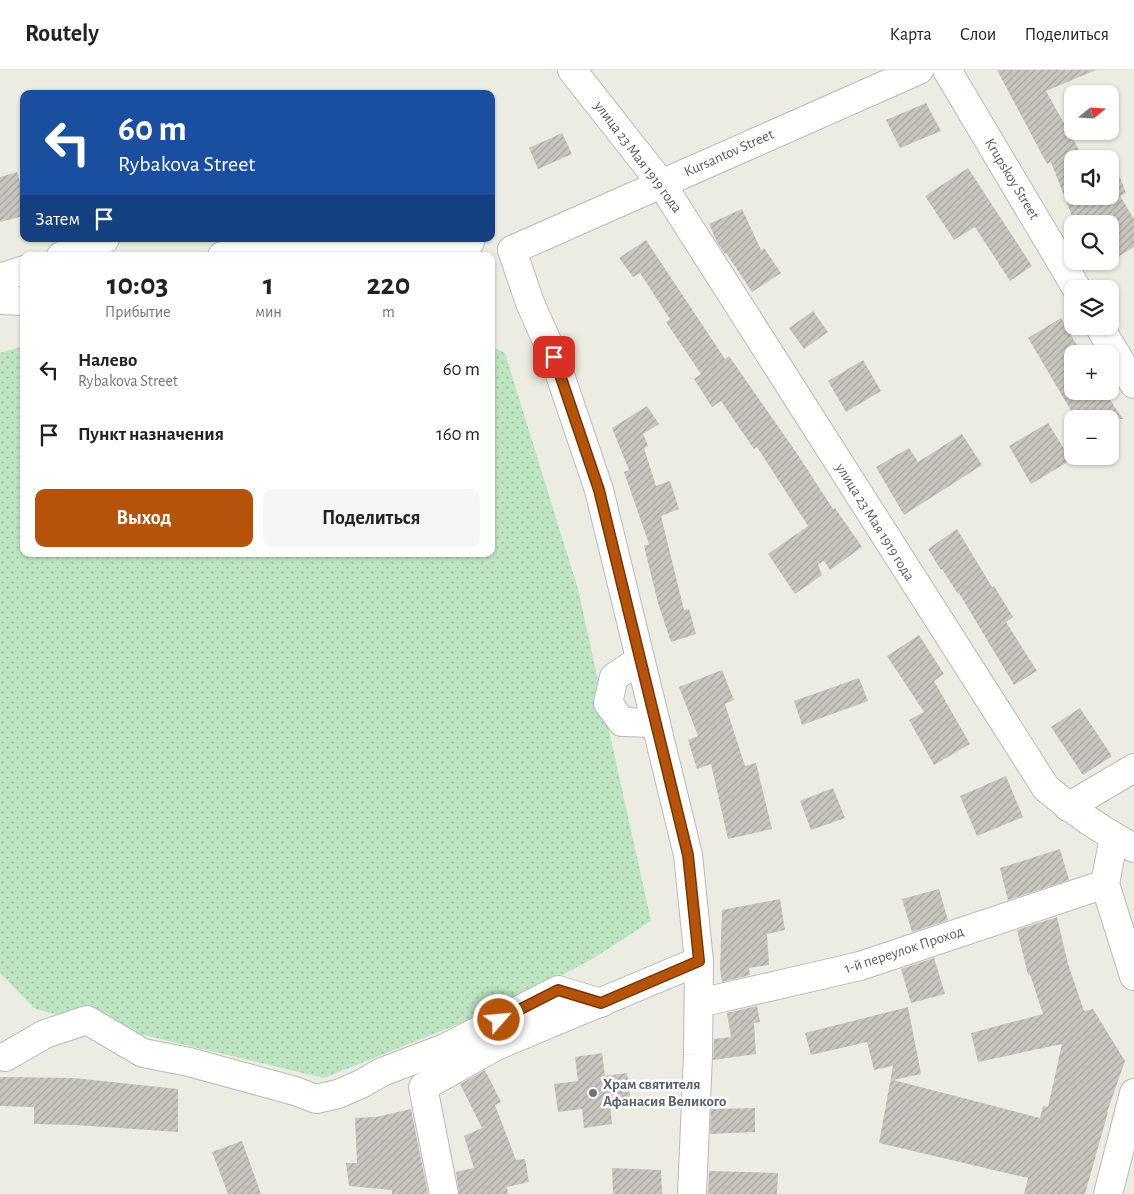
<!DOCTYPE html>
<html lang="ru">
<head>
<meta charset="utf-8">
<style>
  :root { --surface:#fff; --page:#f6f6f6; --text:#222; --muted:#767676; --line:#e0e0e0; --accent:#b45309 }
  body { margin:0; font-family:"Alegreya Sans",sans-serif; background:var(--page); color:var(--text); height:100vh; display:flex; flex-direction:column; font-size:19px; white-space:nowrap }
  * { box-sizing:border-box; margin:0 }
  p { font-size:16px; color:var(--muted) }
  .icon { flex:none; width:28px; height:28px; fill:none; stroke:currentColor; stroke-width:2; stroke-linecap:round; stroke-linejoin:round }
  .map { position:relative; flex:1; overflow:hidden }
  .sheet { position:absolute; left:20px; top:182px; width:475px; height:305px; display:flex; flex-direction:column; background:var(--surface); border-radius:10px; box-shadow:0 1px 4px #0004 }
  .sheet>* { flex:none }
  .top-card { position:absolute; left:20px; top:20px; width:475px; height:152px; border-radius:10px; box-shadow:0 1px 4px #0004; background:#1a4fa0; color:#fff; overflow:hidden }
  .needle { width:32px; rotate:72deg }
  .buttons { position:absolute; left:1064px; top:15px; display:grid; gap:10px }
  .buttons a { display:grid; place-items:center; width:55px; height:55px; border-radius:10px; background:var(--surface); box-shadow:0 1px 4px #0004; font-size:25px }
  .pin { position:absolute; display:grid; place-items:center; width:42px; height:42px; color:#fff; margin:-21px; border-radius:10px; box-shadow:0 2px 8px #0006 }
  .me { position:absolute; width:55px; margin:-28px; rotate:63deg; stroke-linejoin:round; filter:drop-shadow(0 0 4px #0008) }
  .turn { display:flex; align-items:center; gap:18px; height:105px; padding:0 15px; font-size:22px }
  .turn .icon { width:65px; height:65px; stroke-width:2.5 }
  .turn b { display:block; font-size:35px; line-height:42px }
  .then { display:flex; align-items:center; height:48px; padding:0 15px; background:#0003; gap:10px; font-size:19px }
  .eta { display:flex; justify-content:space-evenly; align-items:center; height:85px; text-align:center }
  .eta b { font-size:30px; font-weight:600; line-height:35px }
  .button { display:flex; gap:10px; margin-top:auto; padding:10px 15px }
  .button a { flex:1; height:58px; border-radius:10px; background:var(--accent); color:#fff; font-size:20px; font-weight:600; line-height:58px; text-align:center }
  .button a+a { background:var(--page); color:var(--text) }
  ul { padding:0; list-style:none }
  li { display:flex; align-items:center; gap:15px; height:65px; padding:0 15px }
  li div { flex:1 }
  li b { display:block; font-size:19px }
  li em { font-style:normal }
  header { display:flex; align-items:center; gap:30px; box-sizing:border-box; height:70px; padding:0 25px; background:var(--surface); border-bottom:1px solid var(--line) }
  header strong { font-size:24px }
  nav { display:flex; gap:28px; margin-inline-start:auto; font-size:18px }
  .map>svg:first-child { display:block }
  .grass { fill:url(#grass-dots) }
  .building { fill:url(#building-hatch) }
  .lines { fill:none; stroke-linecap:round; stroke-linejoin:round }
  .minor-casing { stroke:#b7b9be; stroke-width:30 }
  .minor { stroke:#fff; stroke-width:28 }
  .route-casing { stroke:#753606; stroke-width:12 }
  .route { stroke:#b45309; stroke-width:9 }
  .worship-dot { fill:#6b7280; stroke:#fff; stroke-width:2 }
  .labels { text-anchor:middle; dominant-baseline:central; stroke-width:5; stroke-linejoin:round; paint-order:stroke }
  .street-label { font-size:15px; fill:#5a5d63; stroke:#fff }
  .worship-label { font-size:15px; font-weight:bold; fill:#5b616d; stroke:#fff; text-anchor:start }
</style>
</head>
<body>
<header>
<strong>Routely</strong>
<nav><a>Карта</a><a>Слои</a><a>Поделиться</a></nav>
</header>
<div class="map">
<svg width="1134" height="1124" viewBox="0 0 1134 1124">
  <defs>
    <pattern id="grass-dots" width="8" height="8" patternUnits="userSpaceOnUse" patternTransform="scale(1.25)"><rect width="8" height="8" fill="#bee5c2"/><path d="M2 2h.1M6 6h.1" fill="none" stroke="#9dbda1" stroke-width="1.8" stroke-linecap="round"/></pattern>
    <pattern id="building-hatch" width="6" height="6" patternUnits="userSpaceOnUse" patternTransform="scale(1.25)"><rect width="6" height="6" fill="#c8c6bf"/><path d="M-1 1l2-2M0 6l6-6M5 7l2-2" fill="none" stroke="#a5a49f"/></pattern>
  </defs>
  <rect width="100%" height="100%" fill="#edece2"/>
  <!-- grass -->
  <polygon class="grass" points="24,276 24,484 491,484 491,276 505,283 578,519 651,851 594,888 511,933 324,1008 35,939 0,903 0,283"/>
  <!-- building -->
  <g class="building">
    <polygon points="997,0 1096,0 1046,21 1084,89 1072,89 1072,126 1110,126 1110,91 1113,90 1126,123 1120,126 1134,149 1134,177 1103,196 1100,191 1110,191 1110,154 1075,154 1051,92 1047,94"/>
    <polygon points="926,33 941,61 900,78 886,50"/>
    <polygon points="562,63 572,84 538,99 529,78"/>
    <polygon points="968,98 1032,196 1010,211 975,157 954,170 925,126"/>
    <polygon points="17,102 24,127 24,146 0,152 0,107"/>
    <polygon points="742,139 761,180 764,178 781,203 752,222 726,183 725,184 717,172 709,154"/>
    <polygon points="646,170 725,289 729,286 798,385 833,439 835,438 862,477 830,500 824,491 818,494 822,505 795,524 768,484 808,456 757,377 754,379 721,331 712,337 694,309 701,304 666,252 670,249 640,203 633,207 619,188"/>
    <polygon points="813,241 828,262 804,279 789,258"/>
    <polygon points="1061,248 1082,284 1072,284 1072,321 1104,321 1123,349 1076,349 1028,268"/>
    <polygon points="863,290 881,321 846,342 828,311"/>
    <polygon points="647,336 659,354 643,364 648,376 644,378 656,416 670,411 679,439 661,446 684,540 689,539 696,564 671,572 658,533 644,476 649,474 624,402 629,400 612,358"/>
    <polygon points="1048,353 1071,390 1031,414 1009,376"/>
    <polygon points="962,364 982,395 904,445 876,397 909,378 918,392"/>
    <polygon points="957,459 992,517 994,516 1013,547 1006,552 1037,601 1014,615 959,523 958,524 942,499 941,500 928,479"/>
    <polygon points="919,565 944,604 934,611 970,674 934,695 909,650 924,642 887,586"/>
    <polygon points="722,600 734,630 725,634 745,696 756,693 772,759 728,769 711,694 697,699 688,670 698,666 679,617"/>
    <polygon points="859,608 868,631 802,655 794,631"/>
    <polygon points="1080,638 1112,686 1083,705 1051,657"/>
    <polygon points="1006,706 1023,747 977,766 960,726"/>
    <polygon points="833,718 845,748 811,760 800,731"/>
    <polygon points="1060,779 1069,810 1008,830 1000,798"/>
    <polygon points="939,819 948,850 912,862 902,829"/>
    <polygon points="780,829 785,860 767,864 769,895 749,898 750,905 722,912 720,899 722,840"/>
    <polygon points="1057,847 1068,894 1084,941 1093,939 1125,991 1107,1042 1108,1042 1085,1124 1024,1124 1028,1108 879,1073 893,996 874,1000 867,972 811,985 805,963 908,937 921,1004 893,1010 1040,1048 1043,1036 1048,1037 1062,974 978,992 971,963 1043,944 1030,904 1028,905 1017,860"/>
    <polygon points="934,888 945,924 911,933 901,899"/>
    <polygon points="757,936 760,952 754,953 756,984 713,990 714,969 731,967 727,943"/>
    <polygon points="602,983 605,1006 627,1003 631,1032 610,1035 612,1054 584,1058 582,1039 558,1042 554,1014 578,1011 575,987"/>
    <polygon points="485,1000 501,1032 495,1035 516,1090 525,1089 529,1112 507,1117 508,1124 459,1124 456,1102 474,1098 464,1066 482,1058 460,1014"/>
    <polygon points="0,1007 74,1008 178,1019 178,1062 76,1055 34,1054 34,1037 0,1036"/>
    <polygon points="755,1038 755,1062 710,1064 711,1039"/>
    <polygon points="411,1039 428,1124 392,1124 392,1120 349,1116 346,1093 357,1093 355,1048 376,1047"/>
    <polygon points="242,1071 261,1124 228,1124 212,1082"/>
    <polygon points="612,1098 661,1100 662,1124 613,1124"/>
    <polygon points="709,1101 778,1103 777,1124 708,1124"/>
  </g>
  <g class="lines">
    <!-- minor casing -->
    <g class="minor-casing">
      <g id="minor">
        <path d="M572,0L661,113L1046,718C1073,741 1102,761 1134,778"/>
        <polyline points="947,0 1077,219"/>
        <polyline points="512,180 530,233 554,287 599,420 688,785 699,891 698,985 692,1124"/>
        <polyline points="512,180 919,0"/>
        <polyline points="61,186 105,169"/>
        <polyline points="222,186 300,172 396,183 470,172"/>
        <polyline points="0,208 24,200"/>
        <polyline points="0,230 24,231"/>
        <polyline points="1099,256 1134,314"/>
        <polyline points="640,590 614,607 608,633 622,652 656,653"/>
        <polyline points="1068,737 1134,698"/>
        <polyline points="1114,767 1105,814 1134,906"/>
        <polyline points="699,933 860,896 1105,814"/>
        <polyline points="5,987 45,964 87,950 143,983 189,992 295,1021 316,1029 338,1024 361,1014 382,1002 445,978 558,920 601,933"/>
        <polyline points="444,1124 423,1017 496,976 699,891"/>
        <polyline points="1108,1124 1134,1023"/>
      </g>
    </g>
    <!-- minor -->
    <use href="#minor" class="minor"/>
  </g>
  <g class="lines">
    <!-- route casing -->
    <g class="route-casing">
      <polyline id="route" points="499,950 558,920 601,933 699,891 688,785 599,420 554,287"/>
    </g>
    <!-- route -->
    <use href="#route" class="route"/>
  </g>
  <!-- markers -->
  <circle class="worship-dot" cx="593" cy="1023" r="5"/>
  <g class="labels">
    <!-- street labels -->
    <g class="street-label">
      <text transform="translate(729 83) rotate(-24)">Kursantov Street</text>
      <text transform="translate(638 87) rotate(53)">улица 23 Мая 1919 года</text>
      <text transform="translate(1012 109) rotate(59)">Krupskoy Street</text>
      <text transform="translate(875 452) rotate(58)">улица 23 Мая 1919 года</text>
      <text transform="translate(904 880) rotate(-18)">1-й переулок Проход</text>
    </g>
    <!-- worship labels -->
    <g class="worship-label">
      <text x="603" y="1014">Храм святителя<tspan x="603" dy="17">Афанасия Великого</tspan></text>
    </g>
  </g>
</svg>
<div class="buttons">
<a><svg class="needle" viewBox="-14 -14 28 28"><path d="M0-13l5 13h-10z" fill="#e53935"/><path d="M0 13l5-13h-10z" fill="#767676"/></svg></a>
<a><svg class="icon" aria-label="sound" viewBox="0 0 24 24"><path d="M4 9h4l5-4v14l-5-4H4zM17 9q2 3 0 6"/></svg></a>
<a><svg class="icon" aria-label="search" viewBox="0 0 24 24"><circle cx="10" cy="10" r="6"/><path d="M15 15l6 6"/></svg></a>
<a><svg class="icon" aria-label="layers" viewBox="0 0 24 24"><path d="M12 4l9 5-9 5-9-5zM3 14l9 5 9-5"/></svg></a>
<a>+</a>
<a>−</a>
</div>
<div class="pin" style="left:554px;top:287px;background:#d93025"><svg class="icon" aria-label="arrive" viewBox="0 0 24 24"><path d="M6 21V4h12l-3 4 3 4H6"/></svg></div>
<svg class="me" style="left:499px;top:950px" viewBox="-20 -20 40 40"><circle r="17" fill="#b45309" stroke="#fff" stroke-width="3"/><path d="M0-11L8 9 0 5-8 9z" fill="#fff"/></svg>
<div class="top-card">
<div class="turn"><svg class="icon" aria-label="left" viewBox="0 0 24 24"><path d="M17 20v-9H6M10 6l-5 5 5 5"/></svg><div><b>60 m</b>Rybakova Street</div></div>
<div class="then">Затем<svg class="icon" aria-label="arrive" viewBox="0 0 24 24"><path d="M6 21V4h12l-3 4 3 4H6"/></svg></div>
</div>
<section class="sheet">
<div class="eta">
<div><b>10:03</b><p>Прибытие</p></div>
<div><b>1</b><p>мин</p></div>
<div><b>220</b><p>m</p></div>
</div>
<ul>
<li><svg class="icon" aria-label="left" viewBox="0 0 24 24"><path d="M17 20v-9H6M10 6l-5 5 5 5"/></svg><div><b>Налево</b><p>Rybakova Street</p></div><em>60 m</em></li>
<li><svg class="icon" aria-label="arrive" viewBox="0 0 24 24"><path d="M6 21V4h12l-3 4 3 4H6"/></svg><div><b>Пункт назначения</b></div><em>160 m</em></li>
</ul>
<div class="button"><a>Выход</a><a>Поделиться</a></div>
</section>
</div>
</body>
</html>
